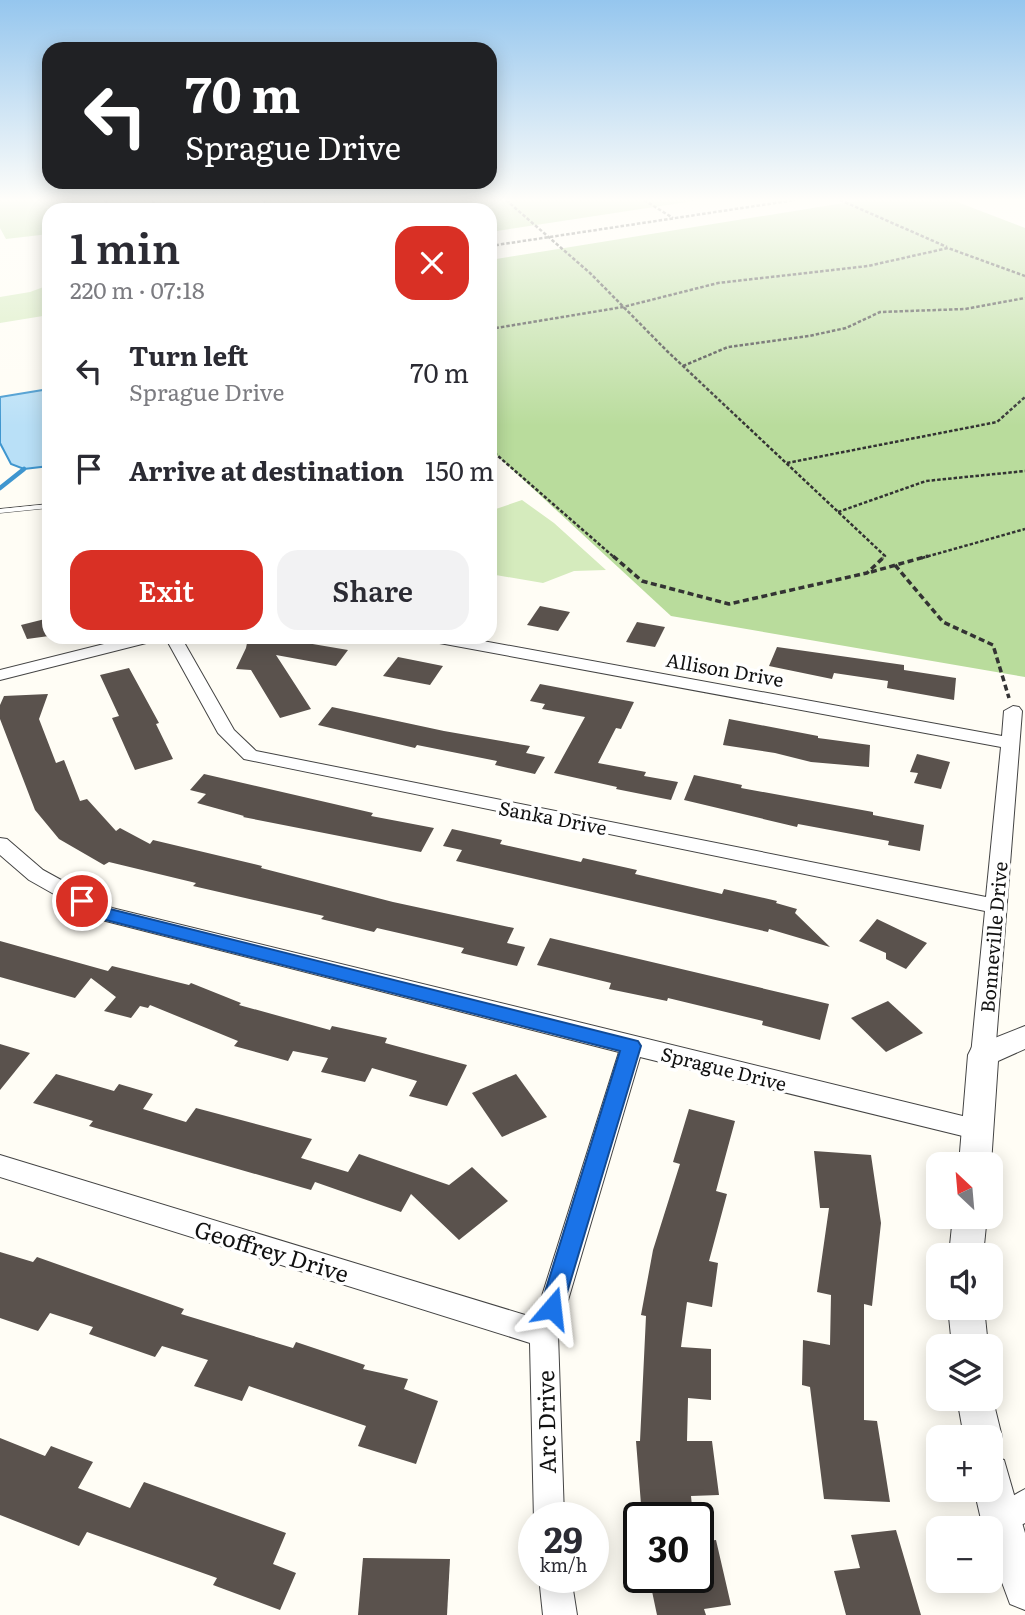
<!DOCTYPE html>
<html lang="en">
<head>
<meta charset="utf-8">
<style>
  :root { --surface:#fff; --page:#f2f2f3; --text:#2b2b33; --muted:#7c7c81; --accent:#d93025 }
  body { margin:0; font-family:Literata,serif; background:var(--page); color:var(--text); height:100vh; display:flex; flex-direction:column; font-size:26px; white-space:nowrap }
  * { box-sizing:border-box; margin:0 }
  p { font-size:23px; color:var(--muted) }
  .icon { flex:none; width:38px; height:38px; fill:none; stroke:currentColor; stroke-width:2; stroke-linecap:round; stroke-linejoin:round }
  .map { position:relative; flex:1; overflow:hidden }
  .sheet { position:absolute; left:42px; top:203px; width:455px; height:441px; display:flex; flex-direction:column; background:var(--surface); border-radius:21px; box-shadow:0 4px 18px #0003 }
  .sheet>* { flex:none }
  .guide { position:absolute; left:42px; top:42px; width:455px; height:147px; border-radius:21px; box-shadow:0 4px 18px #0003; background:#202124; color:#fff; overflow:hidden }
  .needle { width:46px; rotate:334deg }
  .controls { position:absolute; left:926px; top:1152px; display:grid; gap:14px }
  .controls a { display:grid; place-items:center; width:77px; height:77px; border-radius:14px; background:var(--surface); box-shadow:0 4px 18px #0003; font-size:35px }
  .speed { position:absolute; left:518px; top:1502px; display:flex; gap:14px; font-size:35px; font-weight:700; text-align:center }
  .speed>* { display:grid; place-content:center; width:91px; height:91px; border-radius:50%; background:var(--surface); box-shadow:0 4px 18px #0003; line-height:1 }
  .speed small { font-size:18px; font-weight:400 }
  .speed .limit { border:4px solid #111; border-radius:10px; background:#fff; color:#111 }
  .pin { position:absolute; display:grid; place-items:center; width:60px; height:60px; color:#fff; margin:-30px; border:4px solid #fff; border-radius:50%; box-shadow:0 2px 7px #0007 }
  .me { position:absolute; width:77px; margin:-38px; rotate:17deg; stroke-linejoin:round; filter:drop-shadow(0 0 5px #0008) }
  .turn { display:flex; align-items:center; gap:24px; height:147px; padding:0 28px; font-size:32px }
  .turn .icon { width:91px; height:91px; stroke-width:2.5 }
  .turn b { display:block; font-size:49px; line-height:60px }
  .round { display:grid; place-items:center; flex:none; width:74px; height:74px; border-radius:21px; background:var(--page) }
  .summary { display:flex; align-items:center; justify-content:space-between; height:119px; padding:0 28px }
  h1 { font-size:42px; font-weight:600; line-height:52px }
  .cta { display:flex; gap:14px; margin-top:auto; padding:14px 28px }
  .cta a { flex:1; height:80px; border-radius:21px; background:var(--accent); color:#fff; font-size:28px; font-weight:600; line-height:80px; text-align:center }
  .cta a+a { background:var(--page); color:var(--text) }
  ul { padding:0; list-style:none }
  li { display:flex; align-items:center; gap:21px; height:98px; padding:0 28px }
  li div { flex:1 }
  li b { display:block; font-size:26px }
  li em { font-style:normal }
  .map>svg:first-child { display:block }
  .green { fill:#d5ebbd }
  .forest { fill:#b9dc9c }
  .water { fill:#b9e0f7; stroke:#3f96cf; stroke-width:2 }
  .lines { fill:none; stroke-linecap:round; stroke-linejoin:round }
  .stream { stroke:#3f96cf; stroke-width:4.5 }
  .building { fill:#5a524d }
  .service-casing { stroke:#444; stroke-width:1 }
  .minor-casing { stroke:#444; stroke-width:2 }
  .tertiary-casing { stroke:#444; stroke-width:2 }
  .path-far1 { stroke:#333; stroke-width:2.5; stroke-dasharray:3.5 2; stroke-linecap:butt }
  .path { stroke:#333; stroke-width:3.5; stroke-dasharray:6 3.5; stroke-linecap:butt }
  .service { fill:#fff; fill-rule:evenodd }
  .minor { fill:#fff; fill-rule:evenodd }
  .tertiary { fill:#fff; fill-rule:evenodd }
  .route { fill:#1a73e8; stroke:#114b97; stroke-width:2 }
  .labels { text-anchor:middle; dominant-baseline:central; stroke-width:7; stroke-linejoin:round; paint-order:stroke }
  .street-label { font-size:19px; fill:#111; stroke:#fff }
  .near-street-label { font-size:23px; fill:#111; stroke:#fff }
</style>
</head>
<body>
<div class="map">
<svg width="1025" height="1615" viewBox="0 0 1025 1615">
  <rect width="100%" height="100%" fill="#fffdf5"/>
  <!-- green -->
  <g class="green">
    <polygon points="49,285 49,315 0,323 0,297 30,292"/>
    <polygon points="522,500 554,523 606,570 574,571 543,583 490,574 490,511"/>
  </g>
  <!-- forest -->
  <g class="forest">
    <polygon points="0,200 257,200 269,210 49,210 49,234 6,239 0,228"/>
    <polygon points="263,200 700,200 490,232 490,210 275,210"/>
    <polygon points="862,200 952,200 1025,228 1025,677 671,616 490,449 490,260"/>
  </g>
  <!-- water -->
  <polygon class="water" points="49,389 49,466 24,469 11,464 0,443 0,397"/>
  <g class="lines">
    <!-- stream -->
    <polyline class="stream" points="0,488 24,469"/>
  </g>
  <!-- building -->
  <g class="building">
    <polygon points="540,606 570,612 558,631 527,625"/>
    <polygon points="49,618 49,636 27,639 21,625"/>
    <polygon points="637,622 665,627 655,647 626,642"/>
    <polygon points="248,638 295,641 348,650 336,666 276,655 311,709 280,718 251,670 236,669 246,648"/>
    <polygon points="777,647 904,665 904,670 956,678 954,700 887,688 888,681 834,673 832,679 769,666"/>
    <polygon points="398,657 443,666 430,685 383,676"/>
    <polygon points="129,668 159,723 156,724 173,759 135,770 112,718 119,716 100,675"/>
    <polygon points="540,684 634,702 621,729 616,728 598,763 646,772 644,776 678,782 671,800 616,789 617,787 554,773 585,717 542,709 545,704 530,701"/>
    <polygon points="48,694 39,719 56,763 64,760 80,801 87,799 116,831 120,828 150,844 153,840 262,866 261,868 393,902 514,928 507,943 525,947 517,966 461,953 464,948 377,928 374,932 321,919 324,916 193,886 196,883 109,862 104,865 59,839 35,810 0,719 0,705 4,696"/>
    <polygon points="332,707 444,731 530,746 526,753 545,757 535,774 495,765 497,761 417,745 415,748 318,725"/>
    <polygon points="729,719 818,736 818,738 870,745 869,767 811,762 775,753 723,745"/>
    <polygon points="917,754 950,762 941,789 914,783 918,773 910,772"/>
    <polygon points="204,774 373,813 371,816 434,828 421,852 243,817 244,816 197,803 206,794 190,790"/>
    <polygon points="694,775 742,785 741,788 873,812 873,815 924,825 920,851 888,845 889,841 798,824 797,827 684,800"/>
    <polygon points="452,829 502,840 500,844 581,862 583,858 637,870 635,874 722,894 724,889 777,901 776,903 797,909 795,913 830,947 769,929 768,932 456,861 462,850 443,846"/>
    <polygon points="877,919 927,943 906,969 886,959 886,953 859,941"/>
    <polygon points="550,938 829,1004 820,1040 762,1025 763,1021 668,998 667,1001 609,989 611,983 537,965"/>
    <polygon points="0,941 108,971 112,966 189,985 191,983 241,1003 239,1005 330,1030 332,1026 387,1038 385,1043 467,1065 447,1106 409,1096 417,1081 372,1068 365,1082 321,1072 328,1058 293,1051 288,1061 234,1046 238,1041 150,1005 148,1008 140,1006 131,1018 104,1011 116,997 91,978 75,998 0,977"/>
    <polygon points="888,1001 923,1033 886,1052 851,1018"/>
    <polygon points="0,1044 30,1053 0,1090"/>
    <polygon points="56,1074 114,1091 119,1084 153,1094 143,1109 186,1122 196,1108 312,1139 301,1158 348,1172 359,1154 449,1185 472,1167 508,1201 459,1240 411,1194 401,1212 315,1182 311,1190 89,1126 93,1121 33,1103"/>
    <polygon points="516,1074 547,1117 502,1137 472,1093"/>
    <polygon points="689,1109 735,1121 716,1191 727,1194 709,1261 718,1263 712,1307 687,1302 681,1347 711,1349 711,1400 688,1398 687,1441 712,1441 719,1495 691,1496 693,1517 642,1517 636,1441 640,1441 646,1316 641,1315 653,1250 680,1164 673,1162"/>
    <polygon points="814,1151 871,1155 881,1223 872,1306 864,1304 864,1420 877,1421 890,1502 824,1499 810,1387 802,1385 803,1340 830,1345 831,1295 817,1292 829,1208 820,1208"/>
    <polygon points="0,1252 33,1262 37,1257 184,1309 181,1314 293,1348 296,1342 365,1365 363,1369 408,1379 404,1389 438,1401 416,1464 358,1446 366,1426 249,1386 242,1401 194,1386 208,1360 162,1346 155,1357 89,1334 93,1327 50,1313 38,1331 0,1318"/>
    <polygon points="0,1438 45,1456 51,1446 93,1462 78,1488 130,1508 144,1482 286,1533 273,1564 296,1573 280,1610 213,1585 217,1578 87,1532 79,1546 0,1515"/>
    <polygon points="896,1530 921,1615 846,1615 834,1571 860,1568 851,1535"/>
    <polygon points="716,1540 731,1605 704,1609 706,1615 657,1615 649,1577 698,1577 698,1542"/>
    <polygon points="363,1558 450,1559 447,1615 358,1615"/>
  </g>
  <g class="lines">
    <!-- service casing -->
    <g class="service-casing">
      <polygon id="service" points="49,504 49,508 0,513 0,509"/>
    </g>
    <!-- minor casing -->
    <g class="minor-casing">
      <g id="minor">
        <polygon points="132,637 160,637 158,640 0,680 0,670"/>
        <polygon points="165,637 181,637 234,730 256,751 986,897 1001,747 434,642 426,637 461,637 1002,736 1004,711 1013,706 1019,707 1022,711 995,1055 991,1061 983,1064 975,1061 971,1055 985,911 244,759 218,733"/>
        <polygon points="0,838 7,839 43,870 112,908 979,1120 988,1123 991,1130 988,1137 979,1140 640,1057 558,1334 564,1517 534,1517 534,1521 530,1343 0,1177 0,1155 535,1318 619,1052 98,919 29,880 0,855"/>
        <polygon points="1025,1489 1025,1523 1000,1536 990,1532 984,1520 989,1509"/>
        <polygon points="539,1577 571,1577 577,1615 543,1615"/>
      </g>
    </g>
    <!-- tertiary casing -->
    <g class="tertiary-casing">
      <g id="tertiary">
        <polygon points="1025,1026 1025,1049 998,1061 991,1164 959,1164 968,1055 972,1047"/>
        <polygon points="953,1216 987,1216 983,1255 949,1255"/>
        <polygon points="948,1307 984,1307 988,1346 952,1346"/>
        <polygon points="990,1388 1002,1437 997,1450 990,1453 990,1437 964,1437 957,1398 990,1398"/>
        <polygon points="990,1455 1004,1460 1025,1533 1025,1610 1010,1604 990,1550 990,1528 983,1528 974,1489 990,1489"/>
      </g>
    </g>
    <!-- path-far1 -->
    <g class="path-far1">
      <polyline points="105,200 113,210"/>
      <polyline points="153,200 154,210"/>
      <polyline points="263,200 273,210"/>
      <polyline points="506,200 590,273 667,351 885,556 883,558"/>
      <polyline points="644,200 673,218"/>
      <polyline points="840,200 947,247"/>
      <polyline points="490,246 795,200"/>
      <polyline points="490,329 623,307 718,283 868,266 948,248 1025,276"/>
      <polyline points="683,366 728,347 809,336 846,328 880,312 965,309 1025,298"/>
      <polyline points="490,449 615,558"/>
      <polyline points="787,463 997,422 1025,397"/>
      <polyline points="838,512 926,481 1025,471"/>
      <polyline points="922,558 1025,529"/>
    </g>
    <!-- path -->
    <g class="path">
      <polyline points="613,556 642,581 729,604 867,573 885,556"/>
      <polyline points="895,565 943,622 993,645 1009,698"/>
      <polyline points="871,572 928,556"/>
    </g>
    <!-- service -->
    <use href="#service" class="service"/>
    <!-- minor -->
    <use href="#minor" class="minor"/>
    <!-- tertiary -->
    <use href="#tertiary" class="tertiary"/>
  </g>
  <!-- sky -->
  <linearGradient id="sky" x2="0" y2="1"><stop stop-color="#95c6ee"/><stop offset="0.47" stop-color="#fffefa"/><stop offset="1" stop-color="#fffefa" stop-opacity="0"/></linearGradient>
  <rect width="1025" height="426" fill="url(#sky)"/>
  <!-- route -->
  <polygon class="route" points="82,895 110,909 638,1041 641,1046 560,1316 552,1319 544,1316 540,1308 620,1051 98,918 73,901"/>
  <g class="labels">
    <!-- street labels -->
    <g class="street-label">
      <text transform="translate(725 669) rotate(10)">Allison Drive</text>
      <text transform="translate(553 817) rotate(11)">Sanka Drive</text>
      <text transform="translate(993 937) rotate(-85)">Bonneville Drive</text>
      <text transform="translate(724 1068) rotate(14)">Sprague Drive</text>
    </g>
    <!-- near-street labels -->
    <g class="near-street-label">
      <text transform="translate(272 1250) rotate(17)">Geoffrey Drive</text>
      <text transform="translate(545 1422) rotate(-91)">Arc Drive</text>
    </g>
  </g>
</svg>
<div class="controls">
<a><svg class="needle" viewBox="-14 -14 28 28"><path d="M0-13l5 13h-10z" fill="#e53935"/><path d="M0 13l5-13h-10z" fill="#7c7c81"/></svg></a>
<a><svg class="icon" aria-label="sound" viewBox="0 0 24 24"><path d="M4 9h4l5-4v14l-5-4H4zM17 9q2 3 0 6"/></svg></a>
<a><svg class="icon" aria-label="layers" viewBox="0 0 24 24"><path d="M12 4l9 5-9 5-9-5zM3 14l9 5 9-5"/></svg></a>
<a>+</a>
<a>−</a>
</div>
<div class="speed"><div>29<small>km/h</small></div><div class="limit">30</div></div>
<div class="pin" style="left:82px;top:901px;background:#d93025"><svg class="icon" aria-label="arrive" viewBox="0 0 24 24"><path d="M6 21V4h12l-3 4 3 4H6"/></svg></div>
<svg class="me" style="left:552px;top:1308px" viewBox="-20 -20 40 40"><path d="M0-17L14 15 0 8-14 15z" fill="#1a73e8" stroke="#fff" stroke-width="4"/></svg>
<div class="guide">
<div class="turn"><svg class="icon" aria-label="left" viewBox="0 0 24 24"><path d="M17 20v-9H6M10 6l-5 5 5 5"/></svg><div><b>70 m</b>Sprague Drive</div></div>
</div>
<section class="sheet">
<div class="summary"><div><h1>1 min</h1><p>220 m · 07:18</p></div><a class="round" style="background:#d93025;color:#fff"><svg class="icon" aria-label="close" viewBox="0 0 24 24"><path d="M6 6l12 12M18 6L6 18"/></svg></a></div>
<ul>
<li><svg class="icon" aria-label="left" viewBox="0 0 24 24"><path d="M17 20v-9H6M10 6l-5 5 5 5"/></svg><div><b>Turn left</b><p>Sprague Drive</p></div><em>70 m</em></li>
<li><svg class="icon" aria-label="arrive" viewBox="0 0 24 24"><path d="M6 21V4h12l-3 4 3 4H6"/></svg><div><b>Arrive at destination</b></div><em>150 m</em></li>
</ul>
<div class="cta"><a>Exit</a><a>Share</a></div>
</section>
</div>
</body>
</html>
